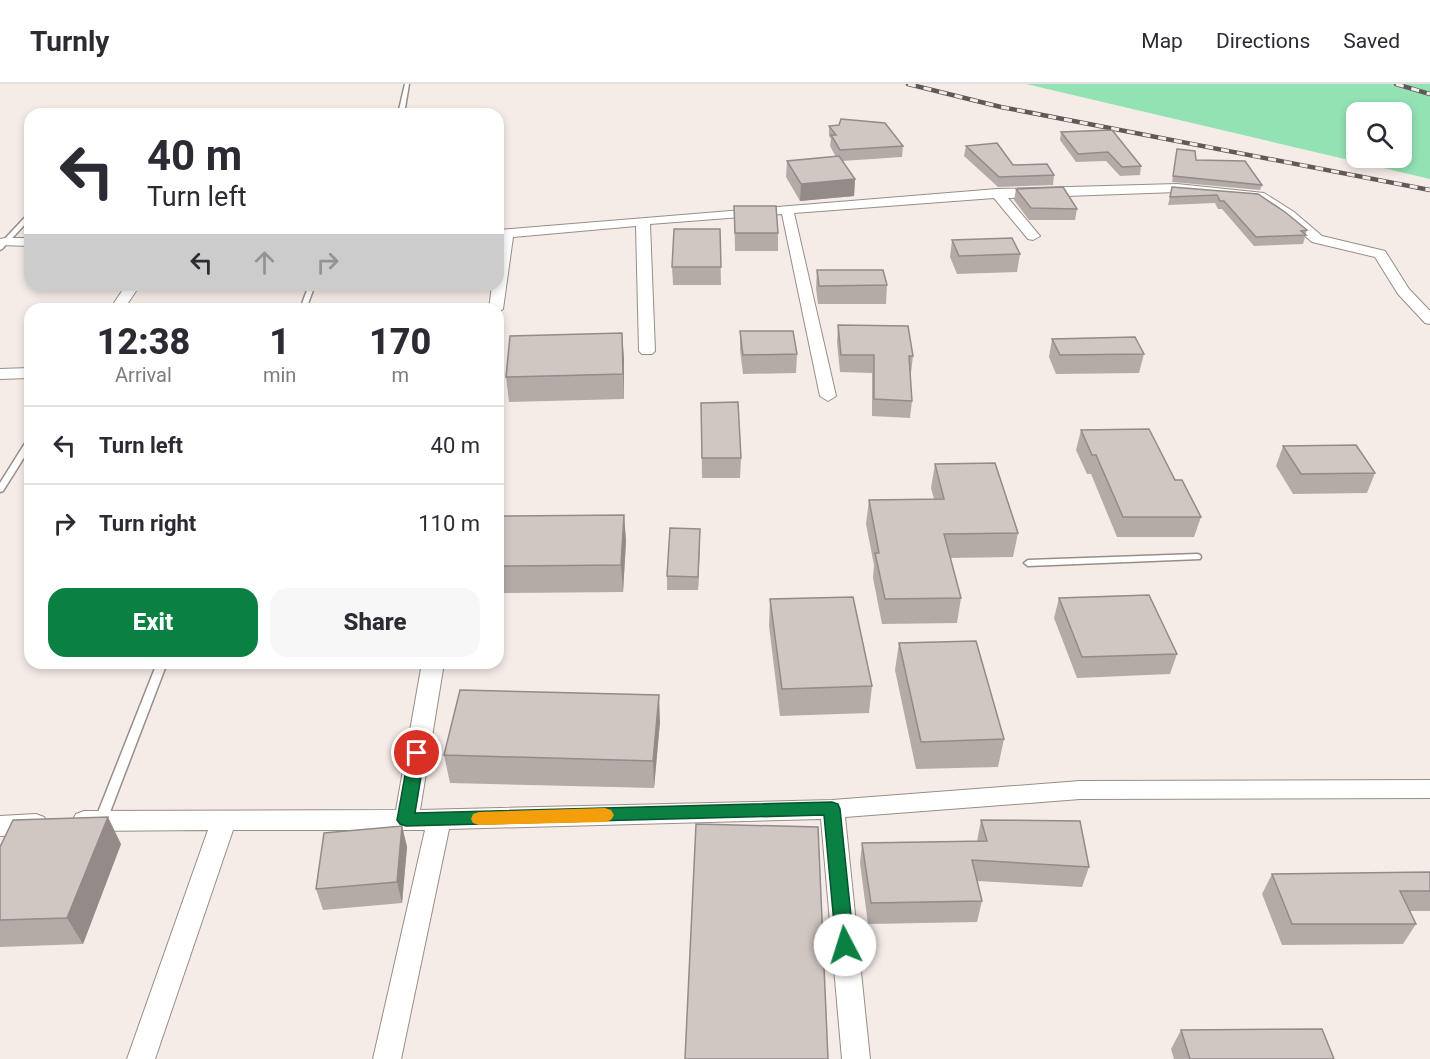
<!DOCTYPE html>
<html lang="en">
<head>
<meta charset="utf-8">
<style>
  :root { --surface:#fff; --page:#f7f7f7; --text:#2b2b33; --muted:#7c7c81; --line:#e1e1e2; --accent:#0b8043 }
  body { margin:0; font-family:Roboto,sans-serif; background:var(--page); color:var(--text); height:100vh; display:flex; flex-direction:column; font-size:22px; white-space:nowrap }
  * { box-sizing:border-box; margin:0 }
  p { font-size:20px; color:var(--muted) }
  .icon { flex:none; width:33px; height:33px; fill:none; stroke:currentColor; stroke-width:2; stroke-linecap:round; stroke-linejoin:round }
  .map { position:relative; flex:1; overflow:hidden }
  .details { position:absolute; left:24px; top:219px; width:480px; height:366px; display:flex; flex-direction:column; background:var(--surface); border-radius:18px; box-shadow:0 3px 9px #0003 }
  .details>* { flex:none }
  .top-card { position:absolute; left:24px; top:24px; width:480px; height:183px; border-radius:18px; box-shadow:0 3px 9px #0003; background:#fff; color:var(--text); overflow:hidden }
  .controls { position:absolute; left:1346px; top:18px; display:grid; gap:12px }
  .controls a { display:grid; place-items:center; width:66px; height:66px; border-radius:12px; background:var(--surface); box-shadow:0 3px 9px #0003; font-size:30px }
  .pin { position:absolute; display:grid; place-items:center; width:51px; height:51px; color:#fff; margin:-26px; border:3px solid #fff; border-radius:50%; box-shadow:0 2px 6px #0007 }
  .me { position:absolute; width:66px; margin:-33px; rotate:355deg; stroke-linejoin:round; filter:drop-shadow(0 0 4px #0008) }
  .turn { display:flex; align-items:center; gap:21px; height:126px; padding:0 24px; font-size:27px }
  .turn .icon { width:78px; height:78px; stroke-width:2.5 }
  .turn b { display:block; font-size:42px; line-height:51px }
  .lanes { display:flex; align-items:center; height:57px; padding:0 24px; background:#0003; justify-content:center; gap:30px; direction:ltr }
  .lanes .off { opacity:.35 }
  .eta { display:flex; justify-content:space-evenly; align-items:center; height:102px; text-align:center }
  .eta b { font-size:36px; font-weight:800; line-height:42px }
  .action { display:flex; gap:12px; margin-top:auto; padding:12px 24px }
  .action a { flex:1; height:69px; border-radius:18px; background:var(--accent); color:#fff; font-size:24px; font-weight:800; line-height:69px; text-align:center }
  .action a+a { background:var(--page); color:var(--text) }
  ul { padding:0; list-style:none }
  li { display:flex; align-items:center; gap:18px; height:78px; padding:0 24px; border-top:2px solid var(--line) }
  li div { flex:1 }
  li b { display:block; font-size:22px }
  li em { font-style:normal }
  header { display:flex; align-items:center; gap:36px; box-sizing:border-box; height:84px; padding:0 30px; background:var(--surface); border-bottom:2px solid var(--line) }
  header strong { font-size:28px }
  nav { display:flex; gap:33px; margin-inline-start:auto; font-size:21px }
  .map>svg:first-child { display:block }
  .green { fill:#92e2b4; fill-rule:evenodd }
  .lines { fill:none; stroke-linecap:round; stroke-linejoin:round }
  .lane-casing { stroke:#978e89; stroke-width:3 }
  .street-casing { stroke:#978e89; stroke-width:2 }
  .lane { fill:#fff; fill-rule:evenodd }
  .street { fill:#fff; fill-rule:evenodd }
  .rail-casing { stroke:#5f5a57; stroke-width:4.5 }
  .rail { stroke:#f6ece7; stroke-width:3; stroke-dasharray:8; stroke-linecap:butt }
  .wall { fill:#b4aba7 }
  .shaded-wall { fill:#928b88 }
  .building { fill:#d1c7c2; stroke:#928b88; stroke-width:1.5 }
  .route { fill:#0b8043; stroke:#07532c; stroke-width:1.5 }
  .slow { fill:#f59e0b }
</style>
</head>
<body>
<header>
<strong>Turnly</strong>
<nav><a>Map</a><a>Directions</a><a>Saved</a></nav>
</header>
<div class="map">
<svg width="1430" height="975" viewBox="0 0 1430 975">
  <rect width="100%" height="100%" fill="#f6ece7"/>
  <!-- green -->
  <path class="green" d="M1026,0H1430V95ZM1356,28H1401V74H1356Z"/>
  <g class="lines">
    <!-- lane casing -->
    <g class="lane-casing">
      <g id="lane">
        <polygon points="405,0 409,0 404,30 398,30"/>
        <polygon points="30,129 30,135 2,165 0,166 0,160 28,130"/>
        <polygon points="309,201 315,201 306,225 300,225"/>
        <polygon points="27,356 30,356 30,364 3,407 0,408 0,399"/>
        <polygon points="1197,470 1200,471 1201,473 1200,475 1028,482 1024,479 1028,476"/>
        <polygon points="157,579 167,579 107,736 105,739 101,740 97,739 95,736"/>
      </g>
    </g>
    <!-- street casing -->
    <g class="street-casing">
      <g id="street">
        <polygon points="1177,100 1264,109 1294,128 1322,152 1385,167 1409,205 1430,227 1430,240 1425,239 1398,210 1375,173 1312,158 1284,134 1256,116 1177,108 1008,114 1040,152 1033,156 1028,155 994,114 794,129 836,312 828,317 820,312 782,130 650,140 655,267 652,270 642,270 639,267 636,142 513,153 503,225 498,229 498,225 489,225 492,201 498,201 498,146 997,105"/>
        <polygon points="5,154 30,154 30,162 0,161 0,155"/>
        <polygon points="126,201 140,201 124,225 110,225"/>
        <polygon points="30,284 30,294 0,295 0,285"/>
        <polygon points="422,579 444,579 420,726 832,716 1080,697 1430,696 1430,714 1080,715 845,733 870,975 842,975 821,735 449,745 401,975 373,975 425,746 233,746 155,975 127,975 208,746 84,747 76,744 72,737 76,730 84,727 396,726"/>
        <polygon points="36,730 44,733 48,740 44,747 36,750 0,752 0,732"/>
      </g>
    </g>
    <!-- lane -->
    <use href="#lane" class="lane"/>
    <!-- street -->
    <use href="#street" class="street"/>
    <!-- rail casing -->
    <g class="rail-casing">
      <g id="rail">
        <polyline points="908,0 1001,23 1430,106"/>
        <polyline points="1396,0 1430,10"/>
      </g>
    </g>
    <!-- rail -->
    <use href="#rail" class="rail"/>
  </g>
  <!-- wall -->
  <g class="wall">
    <polygon points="829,42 903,62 902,73 842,77 855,95 854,112 800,117 786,93 787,77 836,73 830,62 831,55 829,52"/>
    <polygon points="1061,48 1141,82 1140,91 1120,92 1106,77 1076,78 1060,56"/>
    <polygon points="966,62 1013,81 1054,91 1053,101 998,103 964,72"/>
    <polygon points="1177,65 1196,76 1262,101 1260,106 1172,98"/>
    <polygon points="1172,103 1258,110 1307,146 1303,160 1254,162 1222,125 1218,125 1215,119 1168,121"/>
    <polygon points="1016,105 1077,125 1075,136 1029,136 1014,116"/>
    <polygon points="734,122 778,149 778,167 735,167"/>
    <polygon points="720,145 721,201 673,201 672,183"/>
    <polygon points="952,156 1020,170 1017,188 957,190 950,173"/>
    <polygon points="817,186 887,201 886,220 818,220 816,204"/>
    <polygon points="838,241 913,272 911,289 910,289 912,317 910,334 872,332 872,289 840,288 837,258"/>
    <polygon points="740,247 797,270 796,289 743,290 740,266"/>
    <polygon points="1052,255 1144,270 1139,289 1056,290 1049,273"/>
    <polygon points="624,274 624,315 509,318 506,293"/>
    <polygon points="701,319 741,374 740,394 702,394"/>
    <polygon points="1081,346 1175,396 1201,433 1194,453 1117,453 1091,390 1087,390 1076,366"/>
    <polygon points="1283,362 1375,389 1367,409 1293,410 1276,382"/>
    <polygon points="935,380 1018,449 1013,473 950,474 961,514 957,539 882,540 873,494 874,481 866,440 869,416 934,415 931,404"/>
    <polygon points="624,431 626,457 623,508 498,509 498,432"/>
    <polygon points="700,445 698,506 667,506 667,492"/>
    <polygon points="1059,514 1177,570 1170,590 1077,594 1054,534"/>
    <polygon points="770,515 872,602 869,629 780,632 769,542"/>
    <polygon points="899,559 1004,655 998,683 916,685 895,586"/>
    <polygon points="660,638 654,704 450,699 444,671"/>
    <polygon points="981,736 1089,783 1082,803 977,797 982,817 977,838 868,840 860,779 862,759 977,757"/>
    <polygon points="402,742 407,763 402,819 323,826 316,805"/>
    <polygon points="121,760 83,860 0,863 0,763"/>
    <polygon points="1430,788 1430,827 1410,827 1416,840 1403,860 1282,861 1262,810 1272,790"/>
    <polygon points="1181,946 1334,975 1174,975 1171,965"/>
  </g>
  <!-- shaded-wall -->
  <g class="shaded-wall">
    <polygon points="855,95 854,112 800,117 801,100"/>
    <polygon points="622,249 624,274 624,315 623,290"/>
    <polygon points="624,431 626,457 623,508 621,481"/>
    <polygon points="700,445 700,458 698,506 698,493"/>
    <polygon points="659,611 660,638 654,704 653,677"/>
    <polygon points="108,733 121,760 83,860 67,834"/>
    <polygon points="402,742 407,763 402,819 397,798"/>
  </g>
  <!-- building -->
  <g class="building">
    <polygon points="841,35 885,39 903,62 840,66 831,51 836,51 829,42 839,41"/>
    <polygon points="1112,46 1141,82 1122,83 1108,68 1078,70 1061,48"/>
    <polygon points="997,59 1013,81 1047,80 1054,91 999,93 966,62"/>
    <polygon points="1177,65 1195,67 1196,76 1245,77 1262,101 1173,92"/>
    <polygon points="839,72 855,95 801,100 787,77"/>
    <polygon points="1063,103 1077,125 1031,124 1016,105"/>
    <polygon points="1172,103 1258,110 1285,128 1307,146 1301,147 1306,151 1256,153 1224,117 1220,117 1217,111 1170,113"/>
    <polygon points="734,122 776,122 778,149 735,149"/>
    <polygon points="674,145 720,145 721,183 672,183"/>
    <polygon points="1012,154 1020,170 959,172 952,156"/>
    <polygon points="817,186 883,186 887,201 819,202"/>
    <polygon points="838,241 908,242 913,272 909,272 912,317 874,315 874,271 841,271"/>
    <polygon points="740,247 793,247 797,270 743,271"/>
    <polygon points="622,249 623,290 506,293 510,252"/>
    <polygon points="1135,253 1144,270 1060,271 1052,255"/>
    <polygon points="738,318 741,374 702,374 701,319"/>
    <polygon points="1149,345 1175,396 1182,396 1201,433 1123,433 1096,371 1092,371 1081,346"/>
    <polygon points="1356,361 1375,389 1301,390 1283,362"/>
    <polygon points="995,379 1018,449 944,450 961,514 885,515 875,469 879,469 869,416 944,415 935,380"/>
    <polygon points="624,431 621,481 498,482 498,432"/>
    <polygon points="670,444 700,445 698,493 667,492"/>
    <polygon points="1149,511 1177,570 1082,573 1059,514"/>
    <polygon points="853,513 872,602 782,605 770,515"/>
    <polygon points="976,557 1004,655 921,658 899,559"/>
    <polygon points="460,606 659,611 653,677 444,671"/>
    <polygon points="108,733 67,834 0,836 0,763 13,736"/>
    <polygon points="981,736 1080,737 1089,783 972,776 982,817 871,819 862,759 987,757"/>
    <polygon points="696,740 818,743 828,975 685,975"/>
    <polygon points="402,742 397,798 316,805 324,749"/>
    <polygon points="1430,788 1430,807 1400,807 1416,840 1292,840 1272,790"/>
    <polygon points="1322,945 1334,975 1190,975 1181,946"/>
  </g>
  <!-- route -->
  <polygon class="route" points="417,662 423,664 425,669 415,729 832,718 838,720 840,725 854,861 852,867 845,869 839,867 836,861 824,731 406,742 400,740 397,736 409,669 412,664"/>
  <!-- slow -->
  <polygon class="slow" points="605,724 611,726 614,731 611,736 605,738 479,741 473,739 471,735 473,730 479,728"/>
</svg>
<div class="controls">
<a><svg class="icon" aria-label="search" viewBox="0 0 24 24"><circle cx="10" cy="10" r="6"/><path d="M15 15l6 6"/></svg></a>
</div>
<div class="pin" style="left:417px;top:669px;background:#d93025"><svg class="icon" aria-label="arrive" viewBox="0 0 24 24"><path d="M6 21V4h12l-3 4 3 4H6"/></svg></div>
<svg class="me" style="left:845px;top:861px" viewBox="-20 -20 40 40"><circle r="19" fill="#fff"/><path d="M0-13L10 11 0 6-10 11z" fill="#0b8043"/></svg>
<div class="top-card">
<div class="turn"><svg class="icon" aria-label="left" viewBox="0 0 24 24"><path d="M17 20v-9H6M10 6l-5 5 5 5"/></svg><div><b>40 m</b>Turn left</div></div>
<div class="lanes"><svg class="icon" aria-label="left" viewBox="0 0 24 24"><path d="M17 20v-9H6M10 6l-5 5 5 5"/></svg><svg class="icon off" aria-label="ahead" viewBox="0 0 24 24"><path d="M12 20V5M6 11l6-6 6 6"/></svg><svg class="icon off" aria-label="right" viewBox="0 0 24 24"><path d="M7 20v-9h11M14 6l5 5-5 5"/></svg></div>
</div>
<section class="details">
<div class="eta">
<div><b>12:38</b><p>Arrival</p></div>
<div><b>1</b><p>min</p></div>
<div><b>170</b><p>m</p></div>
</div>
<ul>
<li><svg class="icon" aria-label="left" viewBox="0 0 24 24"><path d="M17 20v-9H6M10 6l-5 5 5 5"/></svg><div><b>Turn left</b></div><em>40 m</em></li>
<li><svg class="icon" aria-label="right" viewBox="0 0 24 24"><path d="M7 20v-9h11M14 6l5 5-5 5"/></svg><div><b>Turn right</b></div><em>110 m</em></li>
</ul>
<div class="action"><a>Exit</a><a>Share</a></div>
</section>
</div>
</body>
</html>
